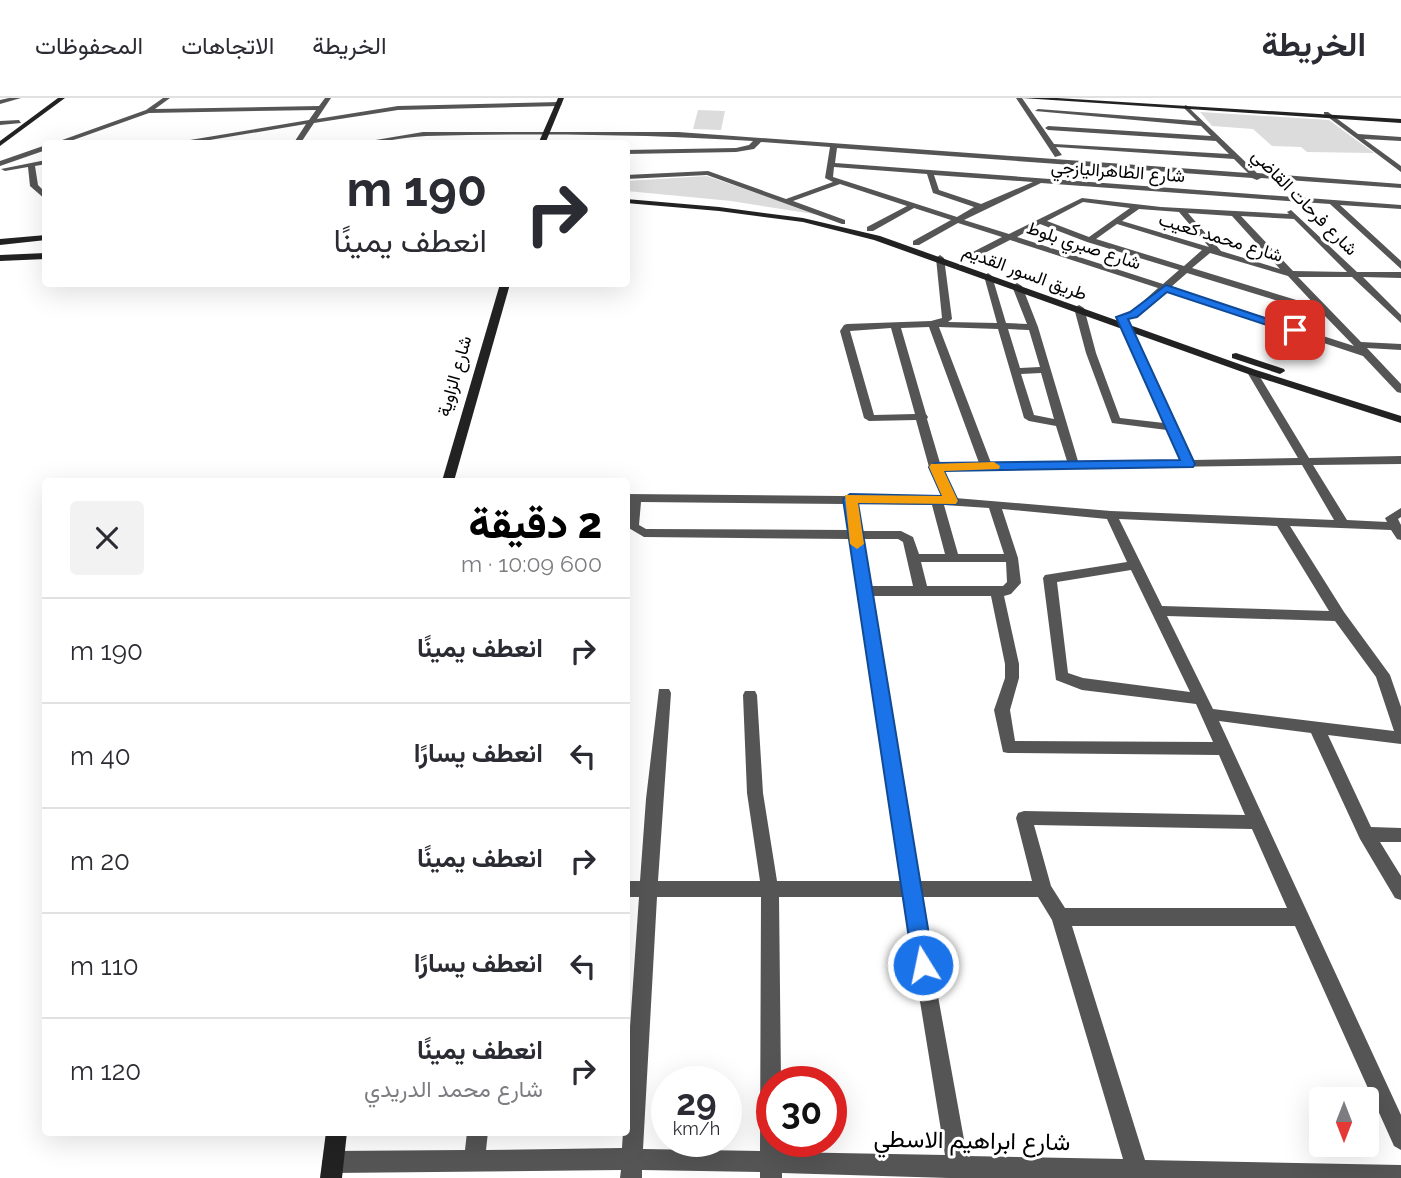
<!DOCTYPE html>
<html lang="ar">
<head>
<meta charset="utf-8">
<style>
  :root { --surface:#fff; --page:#f2f2f3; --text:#2b2b33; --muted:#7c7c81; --line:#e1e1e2; --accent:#000 }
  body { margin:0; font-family:Raleway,Vazirmatn,sans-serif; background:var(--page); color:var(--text); direction:rtl; height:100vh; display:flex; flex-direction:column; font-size:26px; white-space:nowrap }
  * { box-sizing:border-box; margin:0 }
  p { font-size:23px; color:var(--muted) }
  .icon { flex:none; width:38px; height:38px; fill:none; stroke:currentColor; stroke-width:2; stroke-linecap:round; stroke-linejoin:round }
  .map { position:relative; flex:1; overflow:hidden; direction:ltr }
  .side { position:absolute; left:42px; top:380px; width:588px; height:658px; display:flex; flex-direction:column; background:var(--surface); border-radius:7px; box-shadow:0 7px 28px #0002; direction:rtl }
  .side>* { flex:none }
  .banner { position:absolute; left:42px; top:42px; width:588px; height:147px; border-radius:7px; box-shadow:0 7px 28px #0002; direction:rtl; background:#fff; color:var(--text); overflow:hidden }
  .needle { width:46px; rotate:180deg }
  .fabs { position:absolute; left:1309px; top:989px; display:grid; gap:14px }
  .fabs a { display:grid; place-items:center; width:70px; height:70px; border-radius:7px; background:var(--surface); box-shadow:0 7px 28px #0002; font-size:35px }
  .speed { position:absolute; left:651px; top:968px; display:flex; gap:14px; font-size:35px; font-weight:700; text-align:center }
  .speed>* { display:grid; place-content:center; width:91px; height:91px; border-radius:50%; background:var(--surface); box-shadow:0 7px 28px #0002; line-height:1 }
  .speed small { font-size:18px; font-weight:400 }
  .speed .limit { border:10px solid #d22; background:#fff; color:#111 }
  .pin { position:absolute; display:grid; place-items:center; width:60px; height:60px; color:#fff; margin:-30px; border-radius:14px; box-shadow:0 4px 10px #0006 }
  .me { position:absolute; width:77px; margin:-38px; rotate:350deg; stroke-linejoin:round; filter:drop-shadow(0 0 5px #0008) }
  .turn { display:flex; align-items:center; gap:24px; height:147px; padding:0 28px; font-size:32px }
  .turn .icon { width:91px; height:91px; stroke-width:2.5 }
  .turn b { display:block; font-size:49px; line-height:60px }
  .round { display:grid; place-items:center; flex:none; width:74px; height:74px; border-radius:7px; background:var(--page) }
  .overview { display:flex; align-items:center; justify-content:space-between; height:119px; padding:0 28px }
  h1 { font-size:42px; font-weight:800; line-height:52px; color:var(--accent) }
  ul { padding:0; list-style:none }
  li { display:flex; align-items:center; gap:21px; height:105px; padding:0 28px; border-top:2px solid var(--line) }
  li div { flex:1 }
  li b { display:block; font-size:26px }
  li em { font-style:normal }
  header { display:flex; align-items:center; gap:42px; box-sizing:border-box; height:98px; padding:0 35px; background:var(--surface); border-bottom:2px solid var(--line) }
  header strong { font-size:33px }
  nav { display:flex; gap:38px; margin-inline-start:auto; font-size:24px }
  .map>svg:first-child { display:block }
  .green { fill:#dcdcdc }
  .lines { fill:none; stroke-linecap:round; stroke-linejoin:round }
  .street { fill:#555; fill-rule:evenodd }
  .secondary { fill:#222; fill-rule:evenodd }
  .route { fill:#1a73e8; stroke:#114b97; stroke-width:2 }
  .slow { fill:#f59e0b }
  .labels { text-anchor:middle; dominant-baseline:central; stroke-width:6; stroke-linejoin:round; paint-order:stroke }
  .far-street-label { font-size:18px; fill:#000; stroke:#fff }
  .near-street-label { font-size:24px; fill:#000; stroke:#fff }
</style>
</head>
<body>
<header>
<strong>الخريطة</strong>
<nav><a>الخريطة</a><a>الاتجاهات</a><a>المحفوظات</a></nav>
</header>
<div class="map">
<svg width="1401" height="1080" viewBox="0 0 1401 1080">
  <rect width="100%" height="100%" fill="#fff"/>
  <!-- green -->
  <g class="green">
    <polygon points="698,12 725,13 721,32 693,31"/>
    <polygon points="1200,14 1329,22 1374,55 1307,54 1301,49 1272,48 1253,31 1212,28"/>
    <polygon points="707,78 820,117 731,103 627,93 627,83"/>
  </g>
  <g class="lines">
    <!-- street -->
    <g class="street">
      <polygon points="9,0 21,0 0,6 0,2"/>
      <polygon points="163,0 170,0 155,11 319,8 325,0 331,0 317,21 398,8 559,4 562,6 559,8 398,12 314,25 300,46 293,46 306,26 186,46 166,46 309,22 316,12 149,15 62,46 51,46 146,12"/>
      <path d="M1016,0H1022L1054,46L1229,56L1216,43L1048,32L1045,30L1048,28L1211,38L1201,28L1035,13L1038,11L1197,23L1183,9L1186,7L1257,75L1401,86V90L1261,80L1257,82L1252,80L837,50L835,65L1401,107V111L1340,107L1401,163V171L1330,106L1041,85L964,122L1009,136L1082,100L1161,109L1289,116L1287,114L1291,112L1357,174H1401V180L1363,179L1401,217V225L1352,179H1298L1361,244L1401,246V252L1367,250L1401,286V295L1397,294L1363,258L1166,193L1136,219L1128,221L1192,362L1298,360L1247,274L1252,271L1257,274L1309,360L1401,358V366L1313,367L1347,422L1387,424L1385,420L1401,410V419L1398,421L1401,427V442L1397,441L1391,432L1290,428L1344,514L1390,577L1401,609V646L1328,637L1371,729L1401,730V744H1380L1401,778V802L1395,800L1360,741L1311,635L1219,623L1401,1017V1052L1394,1048L1295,828H1072L1145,1062L1401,1067V1080H949L782,1075V1080H760V1074L642,1072V1080H620L621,1072L333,1075L325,1072L322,1064L325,1056L333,1053L465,1052L467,1034H488L486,1052L622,1050L623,1034H626V987L639,799H626V783H640L646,701L659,591H669L671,595L658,783H760L747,695L743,597L745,593H755L757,597L763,695L777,783H900L850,441L644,439L627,429L629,404H626V396L943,399L929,369L916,322L869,323L864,320L840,233L844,227L847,226L931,223L942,220L936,160L940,157L944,160L952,221L948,224L997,225L984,178L988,175L992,178L1006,225L1027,226L1012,188L1017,185L1022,188L1038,229L1078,363L1180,362L1167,332L1112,325L1086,255L1074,210L1079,207L1084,210L1096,255L1120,320L1164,325L1117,219L1130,215L1158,190L1010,142L971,162H965V158L1002,139L958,125L919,147H913V143L951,122L914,110L873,133H867V129L907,108L840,86L793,103L845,122V126H842L707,77L626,81V77L708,73L786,101L833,84L825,80L830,49L761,44L754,51L736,54L626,56V52L736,50L749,47L753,43C645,36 535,35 426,38C401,39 377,46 352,46L423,34H678L1248,75L1234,61L1056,49L1062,57L1055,59ZM834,69L927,76L933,95L974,109L957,119L833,79ZM934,77L1033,84L981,106L939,92ZM1083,104L1130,110L1089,139L1047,123ZM1139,111L1179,114L1209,149L1122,123ZM1188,115L1232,118L1280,171L1221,153ZM1241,118L1294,121L1347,174L1293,173ZM1040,126L1087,144L1179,172L1163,186L1017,139ZM1117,126L1202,152L1184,168L1096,141ZM1210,155L1288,178L1316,208L1192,170ZM1187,175L1324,217L1354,248L1171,189ZM929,229L979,365H940L927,321L928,319L926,316L901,230ZM939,229L998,231L1024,320L1029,323L1056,328L1067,363L991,365ZM891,230L915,316L874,317L850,233ZM1008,231L1029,232L1040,269L1020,270ZM1041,275L1054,321L1034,317L1021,276ZM1302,367L1334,422L1111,413L955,400L942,372ZM641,404L845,406L849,432L646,431L639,427ZM857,406L932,407L945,456H919L913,439L901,433H861ZM944,407L989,410L1004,456H958ZM1002,411L1107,421L1127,464L1045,477L1043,480L1056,582L1082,592L1196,606L1213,644L1015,643L1010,612L1019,580V566L1004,498L1011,496L1021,485L1018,460ZM1119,421L1277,428L1329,513L1162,508ZM862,441H898L903,444L913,488H870ZM921,464H1006L1007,484L1003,488H927ZM1131,472L1190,594L1083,580L1068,575L1057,484ZM872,498H991L1005,566V580L994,612L1003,654L1008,655L1219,657L1245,717L1024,713L1018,715L1016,720L1032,783H917ZM1167,518L1335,523L1376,579L1394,633L1213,611ZM1034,727L1252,731L1287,810H1065L1051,788ZM657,799H761L760,1053L643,1051ZM779,799H903L945,1057L782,1054L781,1043H772V984H781ZM920,799H1038L1052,822L1123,1061L967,1058Z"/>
      <polygon points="1324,14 1328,14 1358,36 1401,39 1401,43 1364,41 1401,68 1401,74 1324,16"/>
      <polygon points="19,22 21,25 0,27 0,23"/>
      <polygon points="46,47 46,52 0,68 0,63"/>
      <polygon points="46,62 46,66 35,68 38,87 46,95 46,102 30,88 28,69 5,73 1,71"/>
    </g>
    <!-- secondary -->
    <g class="secondary">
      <polygon points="58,0 65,0 0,48 0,43"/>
      <polygon points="558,0 564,0 545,46 538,46"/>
      <polygon points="1022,0 1057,0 1401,21 1401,25"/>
      <polygon points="626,101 719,109 803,120 880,138 1256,272 1401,318 1401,325 1248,276 874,142 803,124 719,113 626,105"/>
      <polygon points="46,137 46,142 0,147 0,141"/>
      <polygon points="46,155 46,161 0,163 0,157"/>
      <polygon points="500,186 510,186 454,383 442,383"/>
      <polygon points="1236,255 1284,271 1285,273 1280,276 1232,260 1232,256"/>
      <polygon points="326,1034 347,1034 342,1080 320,1080"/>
    </g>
  </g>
  <!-- route -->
  <polygon class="route" points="1166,187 1301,232 1291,235 1167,194 1137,219 1128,221 1195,366 1193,369 944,373 958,403 956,406 858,405 934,867 931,874 923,877 916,874 913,867 843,401 850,396 942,398 929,369 935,365 1180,362 1116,219 1130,214"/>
  <!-- slow -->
  <polygon class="slow" points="994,364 1000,368 999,371 944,373 958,403 956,406 858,405 864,446 857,451 850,446 845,397 942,398 929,369 931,366"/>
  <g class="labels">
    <!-- far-street labels -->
    <g class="far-street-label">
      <text transform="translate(1118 73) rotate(4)">شارع الطاهراليازجي</text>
      <text transform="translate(1305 104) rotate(45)">شارع فرحات القاضي</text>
      <text transform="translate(1221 139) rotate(17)">شارع محمد كعيب</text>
      <text transform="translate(1084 147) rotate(18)">شارع صبري بلوط</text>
      <text transform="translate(1025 174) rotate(20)">طريق السور القديم</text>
      <text transform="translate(454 278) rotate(-74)">شارع الزاوية</text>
    </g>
    <!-- near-street labels -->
    <g class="near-street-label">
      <text transform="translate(972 1042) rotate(1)">شارع ابراهيم الاسطي</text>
    </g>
  </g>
</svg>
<div class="fabs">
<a><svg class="needle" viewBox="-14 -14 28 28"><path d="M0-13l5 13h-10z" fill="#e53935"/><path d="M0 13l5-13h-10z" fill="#7c7c81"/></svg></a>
</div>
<div class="speed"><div>29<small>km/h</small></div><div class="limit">30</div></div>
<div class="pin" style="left:1295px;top:232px;background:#d93025"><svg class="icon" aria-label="arrive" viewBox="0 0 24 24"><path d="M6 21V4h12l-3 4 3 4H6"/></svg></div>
<svg class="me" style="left:923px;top:867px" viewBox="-20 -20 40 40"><circle r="17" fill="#1a73e8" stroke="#fff" stroke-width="3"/><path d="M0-11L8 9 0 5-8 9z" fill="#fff"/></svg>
<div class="banner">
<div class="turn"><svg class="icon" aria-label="right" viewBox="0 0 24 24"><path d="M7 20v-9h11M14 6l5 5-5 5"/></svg><div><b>190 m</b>انعطف يمينًا</div></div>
</div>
<section class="side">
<div class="overview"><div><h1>2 دقيقة</h1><p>600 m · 10:09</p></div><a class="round"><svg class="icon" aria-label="close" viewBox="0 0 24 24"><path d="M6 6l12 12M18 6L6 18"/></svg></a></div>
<ul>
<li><svg class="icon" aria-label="right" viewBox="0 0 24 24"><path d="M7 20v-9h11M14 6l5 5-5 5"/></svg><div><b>انعطف يمينًا</b></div><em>190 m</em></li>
<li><svg class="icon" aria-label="left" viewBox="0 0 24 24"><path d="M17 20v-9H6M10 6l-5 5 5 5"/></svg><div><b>انعطف يسارًا</b></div><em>40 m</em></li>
<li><svg class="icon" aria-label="right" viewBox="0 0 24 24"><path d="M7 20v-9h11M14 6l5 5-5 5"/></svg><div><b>انعطف يمينًا</b></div><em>20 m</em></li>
<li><svg class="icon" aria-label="left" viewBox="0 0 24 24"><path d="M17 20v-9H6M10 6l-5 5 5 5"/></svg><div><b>انعطف يسارًا</b></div><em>110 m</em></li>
<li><svg class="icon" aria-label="right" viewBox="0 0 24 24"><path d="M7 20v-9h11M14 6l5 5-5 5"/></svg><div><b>انعطف يمينًا</b><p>شارع محمد الدريدي</p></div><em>120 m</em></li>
</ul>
</section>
</div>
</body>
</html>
